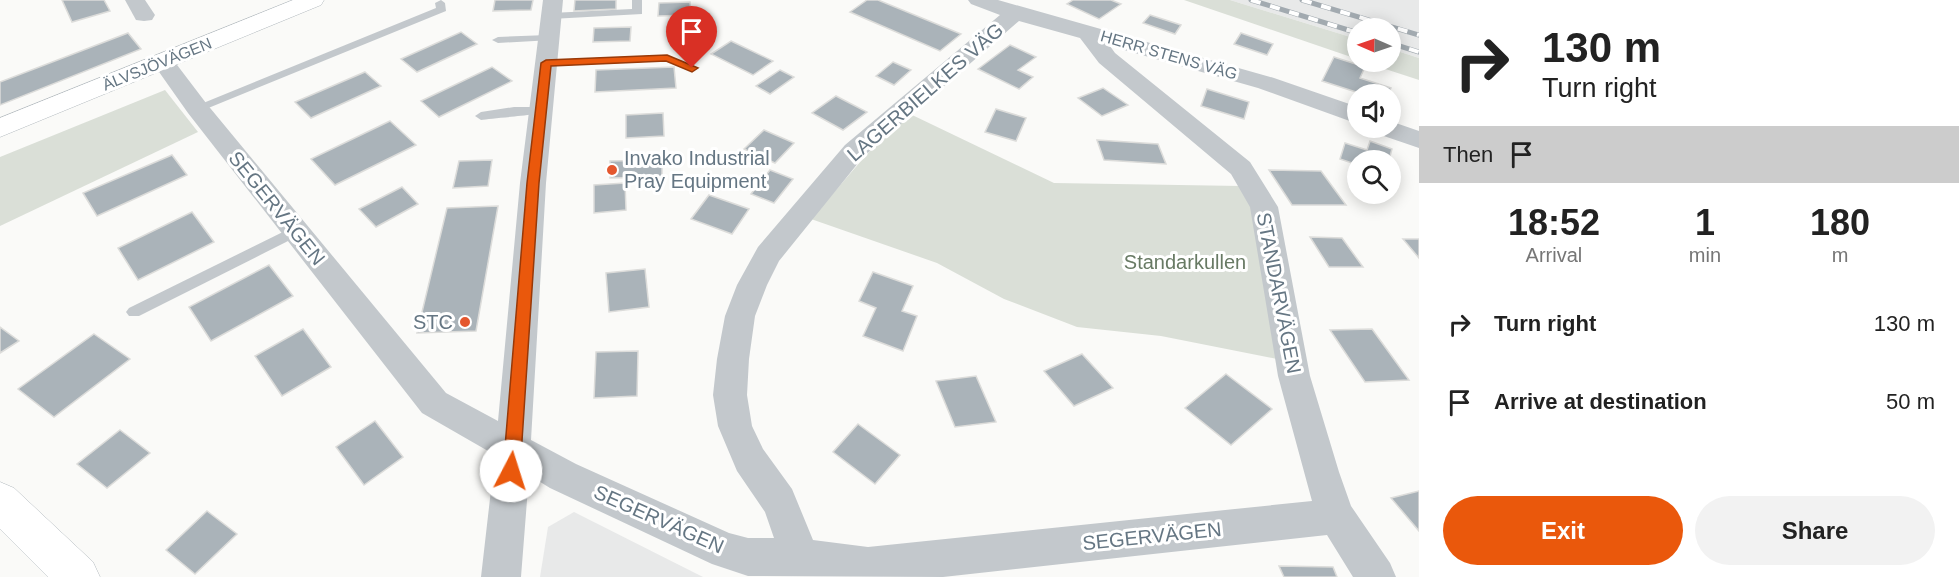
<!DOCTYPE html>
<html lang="en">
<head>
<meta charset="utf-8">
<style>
  :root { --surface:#fff; --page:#f2f2f2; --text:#222; --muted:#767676; --accent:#ea580c }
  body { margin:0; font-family:Arial,sans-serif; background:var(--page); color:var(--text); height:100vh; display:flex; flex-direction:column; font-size:22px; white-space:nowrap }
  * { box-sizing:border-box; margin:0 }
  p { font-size:20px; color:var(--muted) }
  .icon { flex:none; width:33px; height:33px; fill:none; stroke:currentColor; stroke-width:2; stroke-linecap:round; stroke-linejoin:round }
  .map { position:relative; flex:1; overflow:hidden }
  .sheet { display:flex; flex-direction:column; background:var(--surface); width:540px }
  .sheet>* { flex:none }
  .guide { background:#fff; color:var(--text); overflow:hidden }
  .needle { width:39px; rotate:272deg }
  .controls { position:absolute; left:1347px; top:18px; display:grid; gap:12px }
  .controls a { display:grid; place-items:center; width:54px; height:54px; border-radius:50%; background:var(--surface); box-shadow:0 3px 15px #0003; font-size:30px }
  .pin { position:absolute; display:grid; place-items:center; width:51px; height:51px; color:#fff; margin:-62px -26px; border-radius:50% 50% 50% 0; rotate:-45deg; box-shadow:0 0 6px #0007 }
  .pin .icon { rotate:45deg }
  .me { position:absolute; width:66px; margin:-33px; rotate:5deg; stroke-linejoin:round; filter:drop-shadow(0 0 4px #0008) }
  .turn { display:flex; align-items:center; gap:21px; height:126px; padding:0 24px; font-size:27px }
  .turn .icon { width:78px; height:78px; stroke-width:2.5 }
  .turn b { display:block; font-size:42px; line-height:51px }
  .then { display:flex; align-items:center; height:57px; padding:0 24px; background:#0003; gap:12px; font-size:22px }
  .eta { display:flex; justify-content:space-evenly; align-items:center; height:102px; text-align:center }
  .eta b { font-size:36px; font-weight:600; line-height:42px }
  .primary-button { display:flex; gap:12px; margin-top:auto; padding:12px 24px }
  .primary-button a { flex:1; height:69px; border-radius:36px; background:var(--accent); color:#fff; font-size:24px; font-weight:600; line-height:69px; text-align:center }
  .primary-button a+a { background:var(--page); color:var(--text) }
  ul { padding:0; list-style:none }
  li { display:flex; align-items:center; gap:18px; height:78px; padding:0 24px }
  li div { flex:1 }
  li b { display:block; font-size:22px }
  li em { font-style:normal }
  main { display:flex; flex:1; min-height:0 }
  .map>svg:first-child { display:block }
  .built { fill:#e8e9e9 }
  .green { fill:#dadfd7 }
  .building { fill:#aab3b9; stroke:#dcdcda; stroke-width:1.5 }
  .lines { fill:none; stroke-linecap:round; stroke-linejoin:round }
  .secondary-casing { stroke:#b3babf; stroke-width:1 }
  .lane { fill:#c3c8cc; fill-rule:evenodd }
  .street { fill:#c3c8cc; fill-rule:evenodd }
  .secondary { fill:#fff; fill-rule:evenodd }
  .rail-casing { stroke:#a2aab0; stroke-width:5 }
  .rail { stroke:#fff; stroke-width:4; stroke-dasharray:10; stroke-linecap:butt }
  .route { fill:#ea580c; stroke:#983908; stroke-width:1.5 }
  .poi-dot { fill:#e4572e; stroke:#fff; stroke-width:2 }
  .labels { text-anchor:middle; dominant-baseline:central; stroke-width:6; stroke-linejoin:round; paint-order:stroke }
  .far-street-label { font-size:16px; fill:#657683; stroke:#fff }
  .street-label { font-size:20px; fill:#657683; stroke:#fff }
  .poi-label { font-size:20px; fill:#657683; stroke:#fff; text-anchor:start }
  .park-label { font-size:20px; fill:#687a64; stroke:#fff }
</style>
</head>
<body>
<main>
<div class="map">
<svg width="1419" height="577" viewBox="0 0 1419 577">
  <rect width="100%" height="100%" fill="#fafaf8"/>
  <!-- built -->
  <g class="built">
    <polygon points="1230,0 1419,0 1419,58 1391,49 1390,28 1358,28 1357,39"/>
    <polygon points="574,512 703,577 540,577 548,527"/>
  </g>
  <!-- green -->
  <g class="green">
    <polygon points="1184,0 1230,0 1357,39 1357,59"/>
    <polygon points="1391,49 1419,58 1419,80 1364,62 1390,62"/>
    <polygon points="165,90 198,132 0,226 0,157"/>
    <polygon points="908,113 1054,183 1241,186 1257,212 1277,359 1161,336 1077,327 1004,299 937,263 811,219 867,154"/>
  </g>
  <!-- building -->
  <g class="building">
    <polygon points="62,0 104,0 110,11 72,22"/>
    <polygon points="495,0 533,0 531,10 493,11"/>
    <polygon points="575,0 616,0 616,9 574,11"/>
    <polygon points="867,0 878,0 961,34 940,51 850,12"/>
    <polygon points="1073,0 1111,0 1121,4 1099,19 1067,4"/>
    <polygon points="690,2 691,15 658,16 659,3"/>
    <polygon points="1150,15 1181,25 1175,34 1143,23"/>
    <polygon points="631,27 630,41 593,42 594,28"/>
    <polygon points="461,32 477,44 417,72 401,59"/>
    <polygon points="128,33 141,49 0,105 0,82"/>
    <polygon points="1241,33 1273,44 1267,55 1234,44"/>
    <polygon points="731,41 773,61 753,75 711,54"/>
    <polygon points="1010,45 1036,57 1018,70 1033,77 1019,89 978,69"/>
    <polygon points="1334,57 1365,67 1360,78 1391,88 1388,94 1362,94 1322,81"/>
    <polygon points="893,62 911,70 894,85 876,76"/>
    <polygon points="492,67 512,81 439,117 421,101"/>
    <polygon points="674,67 676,88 595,92 596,70"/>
    <polygon points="780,70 794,77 770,94 756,86"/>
    <polygon points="365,72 381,86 311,118 295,102"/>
    <polygon points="1103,88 1128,105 1102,116 1078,98"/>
    <polygon points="1207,89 1249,102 1244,119 1201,106"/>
    <polygon points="836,96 867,112 843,130 812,113"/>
    <polygon points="996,109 1026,118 1016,141 985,132"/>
    <polygon points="663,113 664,136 626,138 626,115"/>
    <polygon points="390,121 416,145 335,185 311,159"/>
    <polygon points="764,130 794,143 775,163 744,149"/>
    <polygon points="1097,140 1158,144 1166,164 1104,160"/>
    <polygon points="1370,141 1392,149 1389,160 1358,160 1358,165 1340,159 1345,143 1367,150"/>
    <polygon points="172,155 187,175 97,216 83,193"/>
    <polygon points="492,160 488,186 453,188 459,161"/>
    <polygon points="662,160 662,177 610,178 610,161"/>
    <polygon points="770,170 793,179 774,203 751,194"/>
    <polygon points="1269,170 1321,171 1346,205 1292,205"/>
    <polygon points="625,183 626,210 594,213 594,185"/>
    <polygon points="402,187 418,204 376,227 359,209"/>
    <polygon points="709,195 749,209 732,234 691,219"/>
    <polygon points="498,206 476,331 417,333 447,208"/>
    <polygon points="192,212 214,242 138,280 118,248"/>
    <polygon points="1310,237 1342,238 1363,267 1329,267"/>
    <polygon points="1403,239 1419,239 1419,258"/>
    <polygon points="269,265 293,296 211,341 189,307"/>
    <polygon points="645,269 649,307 609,312 606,273"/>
    <polygon points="873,272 913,286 902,311 917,316 903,351 863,336 876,308 859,301"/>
    <polygon points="0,327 19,341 0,353"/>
    <polygon points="303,329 331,367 282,396 255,356"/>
    <polygon points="1372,329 1409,380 1365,382 1330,330"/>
    <polygon points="94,334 130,359 54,417 18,389"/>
    <polygon points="638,351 637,396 594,398 596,352"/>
    <polygon points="1082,354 1113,388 1074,406 1044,371"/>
    <polygon points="1226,374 1272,409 1231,445 1185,408"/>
    <polygon points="976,376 996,422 955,427 936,381"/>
    <polygon points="375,421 403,457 364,485 336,447"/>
    <polygon points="858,424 900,455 875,484 833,452"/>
    <polygon points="120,430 150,453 107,488 77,464"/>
    <polygon points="1419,491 1419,531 1391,498"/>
    <polygon points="207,511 237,534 195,574 166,550"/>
    <polygon points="1279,566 1333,567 1337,577 1284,577"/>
  </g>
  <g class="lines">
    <!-- secondary casing -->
    <g class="secondary-casing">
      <g id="secondary">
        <polygon points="293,0 324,0 321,5 0,137 0,118"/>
        <polygon points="0,482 14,488 93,562 100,577 48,577 0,529"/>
      </g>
    </g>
    <!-- lane -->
    <g class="lane">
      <polygon points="441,0 445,3 446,11 201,111 197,112 191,108 436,8 435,3"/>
      <polygon points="632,0 642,0 642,14 551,19 546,16 551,13 632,9"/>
      <polygon points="548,35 553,38 552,40 498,43 492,40 498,37"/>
      <polygon points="667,55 698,68 692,71 666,61 546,66 540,63 546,60"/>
      <path d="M514,107H541L547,111C543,115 492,118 481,120L475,116L481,112Z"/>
      <polygon points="295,226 300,227 302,231 300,235 139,316 129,316 126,312 129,308"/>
    </g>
    <!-- street -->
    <g class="street">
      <polygon points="125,0 145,0 155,15 152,20 144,21 136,20"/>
      <path d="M543,0H563L546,183L531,440L576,464L729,533L748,538H774L765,512L737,471L718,426L713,395L717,359L725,316L737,285L758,247L845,145L1000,15L971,4L968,0H998L1274,78L1358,107V124L1258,88L1110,46L1115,53L1250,162L1278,207L1310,376L1339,472L1351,506L1390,563L1396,577H1353L1327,535L943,577L748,576L712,564L550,488L529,475L521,577H481L495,455L422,413L188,113L152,62L155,57L163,55L171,57L206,103L446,393L498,421L520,183ZM1019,21L1080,38L1099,63L1231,174L1250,207L1278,376L1312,501L868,547L813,540L792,489L763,449L752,426L747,395L749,359L755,316L767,285L779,261L863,157Z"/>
      <polygon points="1390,121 1419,131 1419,148 1378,134 1375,128 1390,128"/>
    </g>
    <!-- secondary -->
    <use href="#secondary" class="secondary"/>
    <!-- rail casing -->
    <g class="rail-casing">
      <g id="rail">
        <polyline points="1251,0 1358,33"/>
        <polyline points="1302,0 1419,35"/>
        <polyline points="1390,43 1419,52"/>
      </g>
    </g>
    <!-- rail -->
    <use href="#rail" class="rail"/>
  </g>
  <!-- route -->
  <polygon class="route" points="667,55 698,68 692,72 666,61 551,66 539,183 520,471 517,476 511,478 506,476 503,471 527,183 541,63 546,60"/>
  <!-- markers -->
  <g class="poi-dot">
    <circle cx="612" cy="170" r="6"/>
    <circle cx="465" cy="322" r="6"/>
  </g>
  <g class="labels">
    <!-- far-street labels -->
    <g class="far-street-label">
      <text transform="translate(1169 55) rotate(16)">HERR STENS VÄG</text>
      <text transform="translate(157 64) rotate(-22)">ÄLVSJÖVÄGEN</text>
    </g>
    <!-- street labels -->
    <g class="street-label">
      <text transform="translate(925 92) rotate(-41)">LAGERBIELKES VÄG</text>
      <text transform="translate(277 208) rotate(51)">SEGERVÄGEN</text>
      <text transform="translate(1279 293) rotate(79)">STANDARVÄGEN</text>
      <text transform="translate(659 519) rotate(24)">SEGERVÄGEN</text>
      <text transform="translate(1152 536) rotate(-6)">SEGERVÄGEN</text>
    </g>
    <!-- poi labels -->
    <g class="poi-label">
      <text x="624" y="158">Invako Industrial<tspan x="624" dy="23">Pray Equipment</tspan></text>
      <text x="453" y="322" text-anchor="end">STC</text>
    </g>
    <!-- park labels -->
    <g class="park-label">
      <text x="1185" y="262">Standarkullen</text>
    </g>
  </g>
</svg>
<div class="controls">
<a><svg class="needle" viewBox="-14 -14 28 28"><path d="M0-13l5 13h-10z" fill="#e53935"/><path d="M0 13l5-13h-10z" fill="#767676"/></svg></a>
<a><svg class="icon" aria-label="sound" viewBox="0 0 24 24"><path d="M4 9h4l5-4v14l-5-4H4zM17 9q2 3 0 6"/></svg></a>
<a><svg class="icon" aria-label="search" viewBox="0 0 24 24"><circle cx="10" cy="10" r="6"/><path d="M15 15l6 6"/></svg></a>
</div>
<div class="pin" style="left:692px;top:68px;background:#d93025"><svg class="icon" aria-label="arrive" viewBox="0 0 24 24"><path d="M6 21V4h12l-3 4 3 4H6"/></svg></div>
<svg class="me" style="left:511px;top:471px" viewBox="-20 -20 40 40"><circle r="19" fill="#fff"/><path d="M0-13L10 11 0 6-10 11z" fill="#ea580c"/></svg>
</div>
<section class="sheet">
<div class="guide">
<div class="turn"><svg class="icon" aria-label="right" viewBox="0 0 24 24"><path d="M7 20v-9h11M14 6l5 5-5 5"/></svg><div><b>130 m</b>Turn right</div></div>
<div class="then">Then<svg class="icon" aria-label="arrive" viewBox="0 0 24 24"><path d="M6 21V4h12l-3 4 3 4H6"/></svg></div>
</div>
<div class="eta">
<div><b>18:52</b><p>Arrival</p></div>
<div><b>1</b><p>min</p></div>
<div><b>180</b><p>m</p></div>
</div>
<ul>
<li><svg class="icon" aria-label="right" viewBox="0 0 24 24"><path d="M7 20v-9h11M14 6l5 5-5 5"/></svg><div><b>Turn right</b></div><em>130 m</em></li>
<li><svg class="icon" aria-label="arrive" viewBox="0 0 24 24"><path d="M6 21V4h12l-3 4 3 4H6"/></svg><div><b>Arrive at destination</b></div><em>50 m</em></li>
</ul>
<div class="primary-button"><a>Exit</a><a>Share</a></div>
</section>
</main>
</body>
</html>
